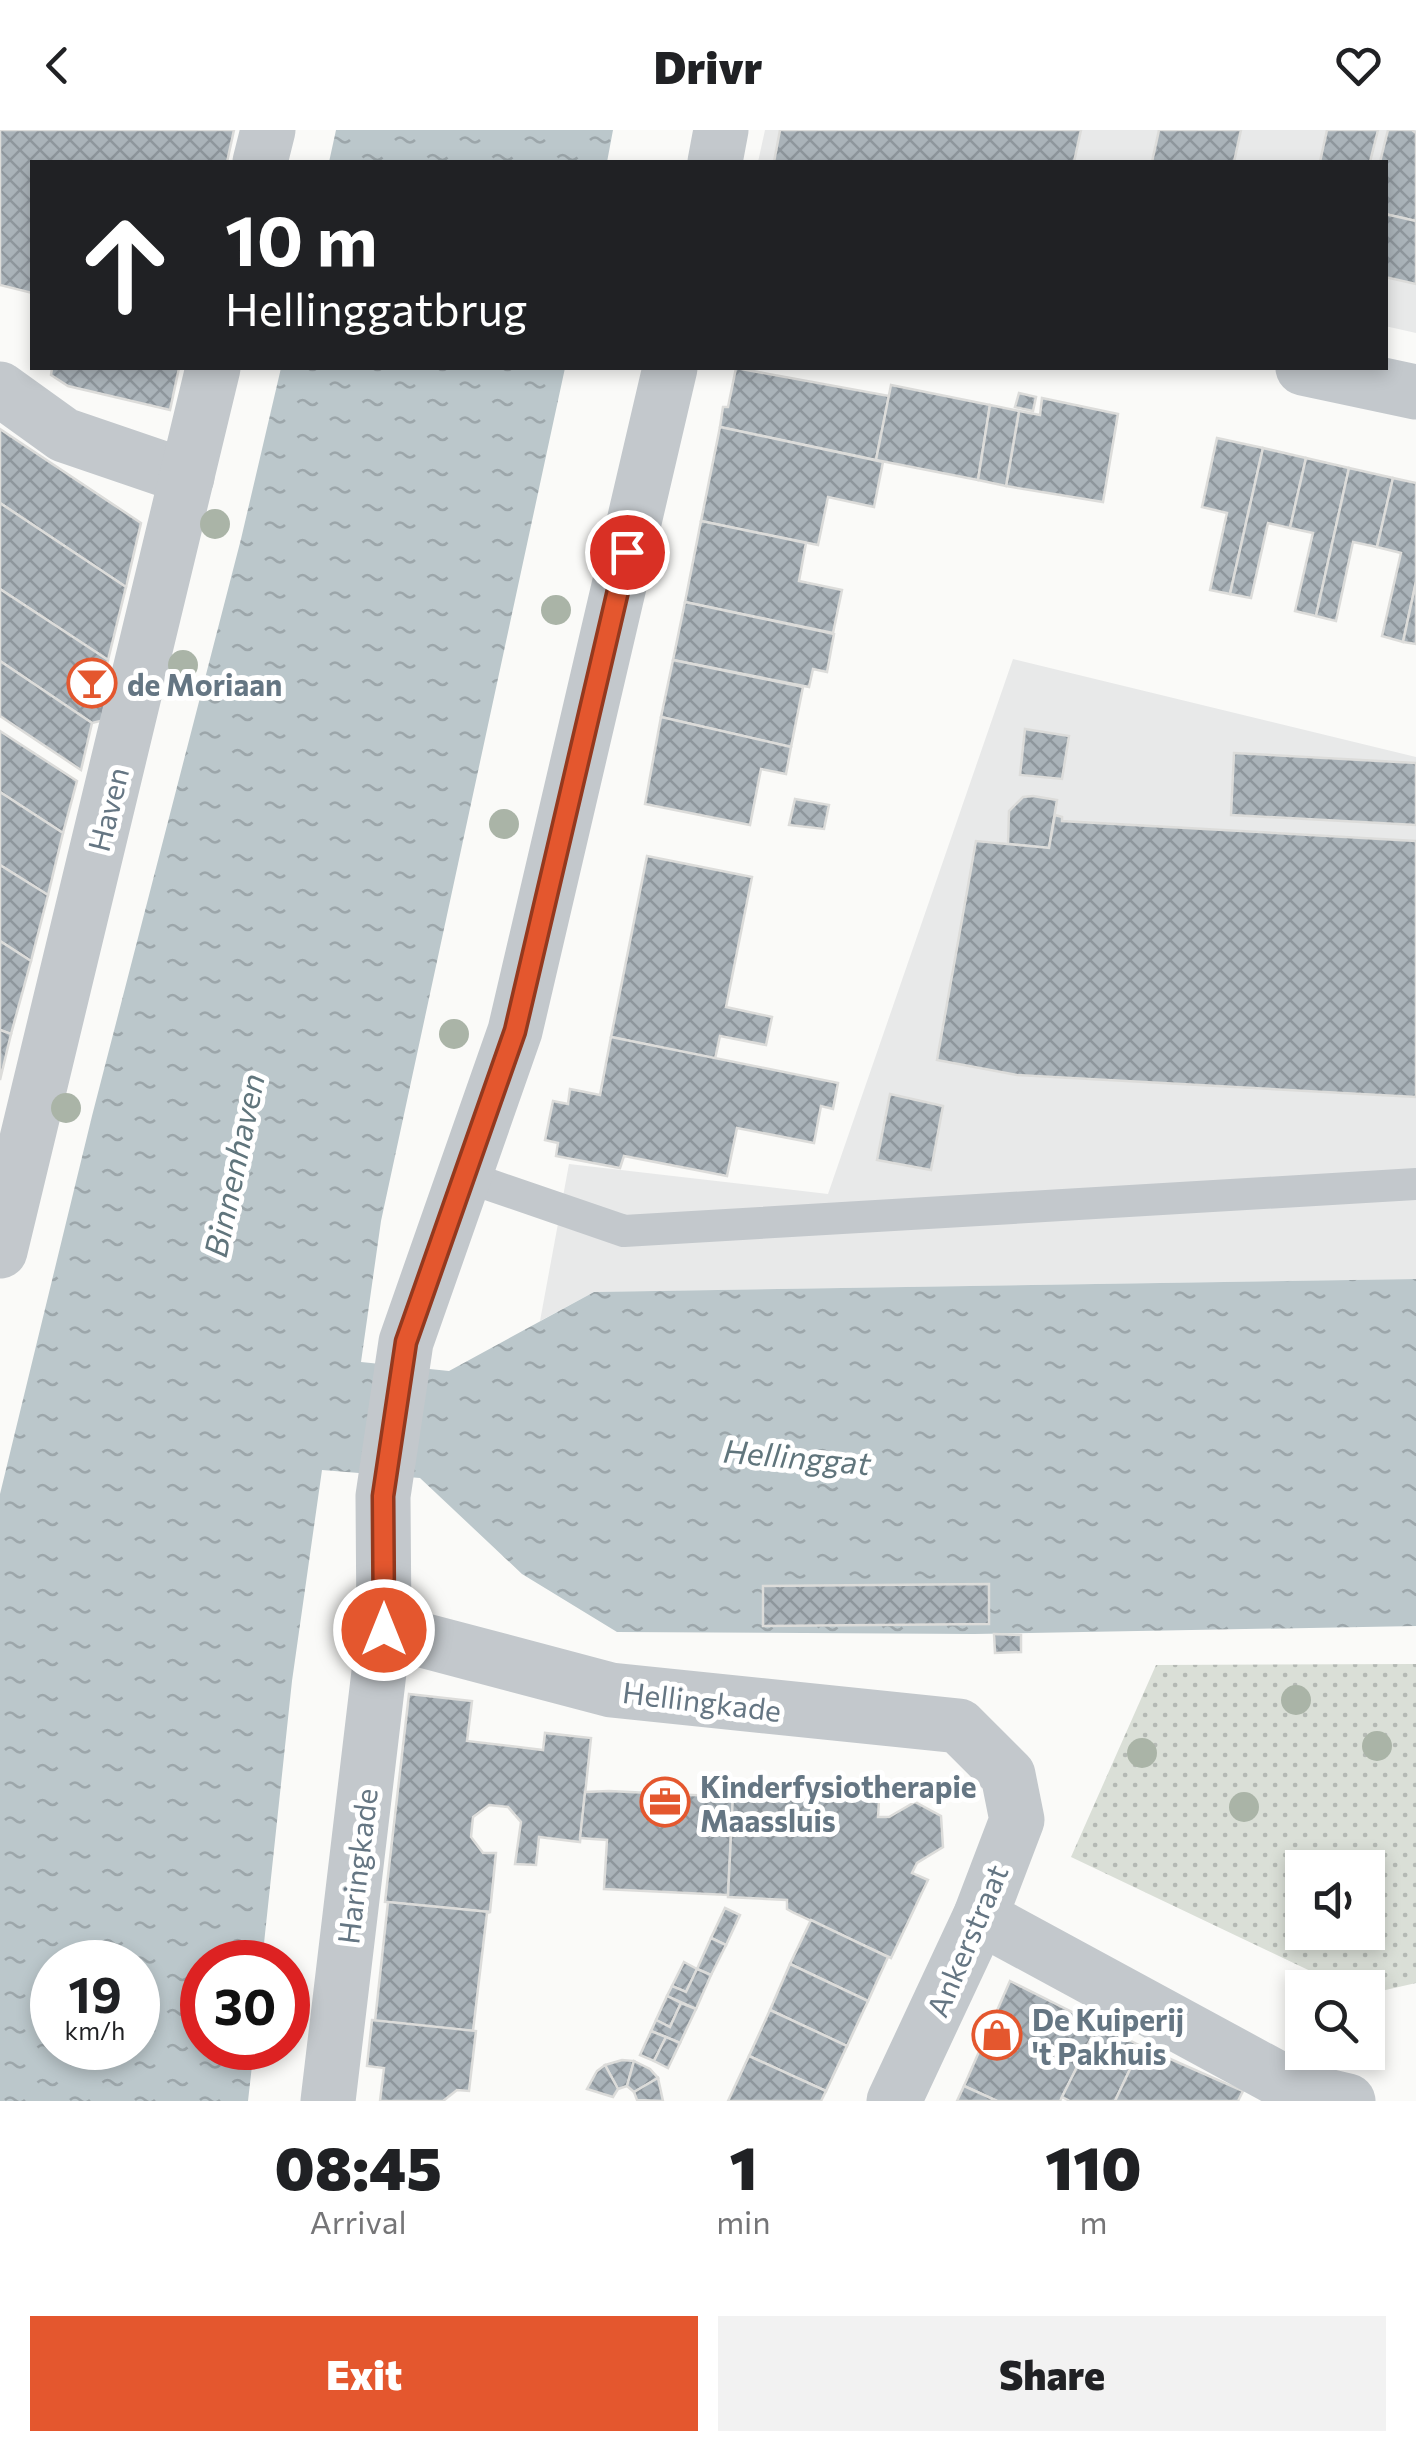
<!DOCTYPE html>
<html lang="en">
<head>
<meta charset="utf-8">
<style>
  :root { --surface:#fff; --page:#f2f2f2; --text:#202124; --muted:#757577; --accent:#e4572e }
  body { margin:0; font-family:Commissioner,sans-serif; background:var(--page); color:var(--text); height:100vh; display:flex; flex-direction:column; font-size:38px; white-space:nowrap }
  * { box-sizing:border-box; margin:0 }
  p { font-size:32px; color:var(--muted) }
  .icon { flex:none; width:55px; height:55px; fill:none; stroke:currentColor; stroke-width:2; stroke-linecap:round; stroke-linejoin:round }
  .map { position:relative; height:1971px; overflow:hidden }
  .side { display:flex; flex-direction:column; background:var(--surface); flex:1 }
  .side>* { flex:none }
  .guide { position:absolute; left:30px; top:30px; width:1358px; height:210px; border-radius:0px; box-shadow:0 5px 15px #0003; background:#202124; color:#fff; overflow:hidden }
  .controls { position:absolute; left:1285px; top:1720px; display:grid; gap:20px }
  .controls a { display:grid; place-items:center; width:100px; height:100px; border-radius:0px; background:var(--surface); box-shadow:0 5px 15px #0003; font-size:50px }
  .speed { position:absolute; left:30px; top:1810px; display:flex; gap:20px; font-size:50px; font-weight:700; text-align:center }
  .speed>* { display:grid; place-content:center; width:130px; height:130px; border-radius:50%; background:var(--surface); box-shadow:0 5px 15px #0003; line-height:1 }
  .speed small { font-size:25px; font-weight:400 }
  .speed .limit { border:15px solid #d22; background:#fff; color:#111 }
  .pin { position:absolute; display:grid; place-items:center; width:85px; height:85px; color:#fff; margin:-42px; border:5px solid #fff; border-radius:50%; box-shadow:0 2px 10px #0007 }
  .me { position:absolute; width:110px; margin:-55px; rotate:0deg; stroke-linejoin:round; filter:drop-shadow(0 0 8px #0008) }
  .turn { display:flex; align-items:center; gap:35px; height:210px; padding:0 30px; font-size:45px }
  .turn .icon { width:130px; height:130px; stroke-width:2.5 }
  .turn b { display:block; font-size:70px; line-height:85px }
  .eta { display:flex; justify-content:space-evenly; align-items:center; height:170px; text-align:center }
  .eta b { font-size:60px; font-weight:800; line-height:70px }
  .button { display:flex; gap:20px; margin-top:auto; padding:20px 30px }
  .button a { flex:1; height:115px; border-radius:0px; background:var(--accent); color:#fff; font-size:40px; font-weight:800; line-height:115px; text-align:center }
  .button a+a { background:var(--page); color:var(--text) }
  header { display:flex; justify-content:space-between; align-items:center; height:130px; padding:0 30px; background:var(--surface); font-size:45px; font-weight:800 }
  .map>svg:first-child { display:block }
  .built { fill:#e8e9e9 }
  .grass { fill:url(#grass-dots); fill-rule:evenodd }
  .water { fill:url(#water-ripples); fill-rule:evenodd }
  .building { fill:url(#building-cross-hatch); stroke:#dcdcda; stroke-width:2.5 }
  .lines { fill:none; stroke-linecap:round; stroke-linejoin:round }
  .lane { stroke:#c3c8cc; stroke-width:32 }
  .street { stroke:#c3c8cc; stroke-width:55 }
  .tree { fill:#aab4a7 }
  .route-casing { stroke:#94391e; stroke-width:25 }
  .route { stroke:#e4572e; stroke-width:18 }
  .labels { text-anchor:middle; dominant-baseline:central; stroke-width:10; stroke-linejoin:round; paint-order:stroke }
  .poi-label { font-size:30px; font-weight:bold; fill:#657683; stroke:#fff; text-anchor:start }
  .street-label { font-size:30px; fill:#657683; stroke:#fff }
  .water-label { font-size:32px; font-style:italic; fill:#60757c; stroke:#fff }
</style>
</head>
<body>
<header><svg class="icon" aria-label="back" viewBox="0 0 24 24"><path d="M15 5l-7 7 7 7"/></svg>Drivr<svg class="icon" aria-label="heart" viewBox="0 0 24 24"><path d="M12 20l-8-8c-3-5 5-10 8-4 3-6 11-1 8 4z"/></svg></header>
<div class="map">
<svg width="1416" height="1971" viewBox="0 0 1416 1971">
  <defs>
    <pattern id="grass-dots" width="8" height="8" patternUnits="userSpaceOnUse" patternTransform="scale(2.5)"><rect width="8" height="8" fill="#dadfd7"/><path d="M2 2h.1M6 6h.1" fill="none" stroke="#b4b9b4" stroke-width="1.8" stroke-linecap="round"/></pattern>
    <pattern id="water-ripples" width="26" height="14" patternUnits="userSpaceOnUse" patternTransform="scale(2.5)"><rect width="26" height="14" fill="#bbc7cb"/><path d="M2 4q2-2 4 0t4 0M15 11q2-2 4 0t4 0" fill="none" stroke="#9ca6aa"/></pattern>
    <pattern id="building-cross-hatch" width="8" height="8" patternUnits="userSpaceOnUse" patternTransform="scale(2.5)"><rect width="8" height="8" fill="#aab3b9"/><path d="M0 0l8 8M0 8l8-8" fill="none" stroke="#8e969c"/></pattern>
  </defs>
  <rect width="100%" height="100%" fill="#fafaf8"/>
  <!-- built -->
  <g class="built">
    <polygon points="765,0 1416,0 1416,203 1385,196 1385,32 758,32"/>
    <polygon points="1013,529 1416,627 1416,1149 594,1162 540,1191 569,1034 828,1064"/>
  </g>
  <!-- grass -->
  <path class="grass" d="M1416,1534V1853L1368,1864V1858L1344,1857L1071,1727L1156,1535ZM1302,1738H1368V1802H1302Z"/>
  <!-- water -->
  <g class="water">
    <polygon points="336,0 613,0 607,32 329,32"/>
    <path d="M281,238H565L381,1091L361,1232L449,1241L594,1162L1416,1149V1496L974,1504L617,1502L522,1444L420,1348L322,1340L292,1551L262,1832H202V1918H254L248,1971H0V1364L92,986L241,409ZM52,1832H138V1918H52Z"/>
  </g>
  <!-- building -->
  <g class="building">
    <polygon points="0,0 234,0 227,32 32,32 32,163 0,155"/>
    <polygon points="780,0 1081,0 1074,32 774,32"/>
    <polygon points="1159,0 1241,0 1234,32 1152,32"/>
    <polygon points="1327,0 1378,0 1370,32 1320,32"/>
    <polygon points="1388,0 1412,0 1416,3 1416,91 1385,84 1385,32 1380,32"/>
    <polygon points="1385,84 1416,91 1416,154 1385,147"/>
    <polygon points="52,238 179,238 170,280 68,256 51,245"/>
    <polygon points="736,238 889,266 876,330 720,297 723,277 728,277"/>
    <polygon points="891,255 990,275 978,350 876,330"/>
    <polygon points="1019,263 1036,267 1033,281 1015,277"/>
    <polygon points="1042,268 1118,284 1103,372 1006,356 1019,281 1040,285"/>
    <polygon points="990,275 1019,281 1006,356 978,350"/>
    <polygon points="720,297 883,332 874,377 828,367 818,415 701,391"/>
    <polygon points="0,299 141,393 126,457 0,373"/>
    <polygon points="1217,308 1263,318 1230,464 1210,460 1227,383 1202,377"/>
    <polygon points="1263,318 1306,328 1290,398 1268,393 1251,468 1230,464"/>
    <polygon points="1306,328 1349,338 1316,486 1295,481 1313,403 1290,398"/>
    <polygon points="1349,338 1393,348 1377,417 1353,412 1336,491 1316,486"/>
    <polygon points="1393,348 1416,353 1416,452 1403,512 1382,506 1401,423 1377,417"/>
    <polygon points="0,373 126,457 108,530 0,459"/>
    <polygon points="701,391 806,413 799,451 842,460 833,503 685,472"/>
    <polygon points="1416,452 1416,514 1403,512"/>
    <polygon points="0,459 108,530 105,542 118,554 109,589 92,593 0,531"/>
    <polygon points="685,472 834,504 827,542 813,539 809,557 673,530"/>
    <polygon points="673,530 803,557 791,617 661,587"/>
    <polygon points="0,531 92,593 81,640 0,586"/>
    <polygon points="661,587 791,617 786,644 761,639 750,695 645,674"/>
    <polygon points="1025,599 1069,606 1062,649 1020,645"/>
    <polygon points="0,601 77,651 63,703 0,662"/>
    <polygon points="1234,623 1416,633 1416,695 1231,685"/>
    <polygon points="0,662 63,703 48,765 0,735"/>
    <polygon points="1033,666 1057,670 1049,718 1008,714 1009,681 1023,667"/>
    <polygon points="795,669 829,675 824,699 789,695"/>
    <polygon points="1055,685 1062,687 1062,691 1416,711 1416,967 1017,945 937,930 976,711 1049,718"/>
    <polygon points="647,726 752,747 726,877 772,887 766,915 720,906 715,929 611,907"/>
    <polygon points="0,735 48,765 31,831 0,811"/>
    <polygon points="0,811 31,831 11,904 0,900"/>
    <polygon points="0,900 11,904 0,950"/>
    <polygon points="611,907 838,953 833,979 821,976 814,1013 737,998 727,1046 624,1026 620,1038 556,1026 558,1013 545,1010 553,971 568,974 570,959 600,965"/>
    <polygon points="890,964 943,976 931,1040 877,1030"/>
    <polygon points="989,1454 989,1494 763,1496 763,1456"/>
    <polygon points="994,1504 1021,1505 1021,1522 995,1523"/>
    <polygon points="409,1564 472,1571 467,1611 543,1620 545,1603 591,1608 580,1712 539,1707 536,1735 515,1734 521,1692 508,1677 489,1675 473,1687 471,1707 483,1723 496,1723 490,1782 385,1772"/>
    <polygon points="609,1661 733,1667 728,1765 604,1759 607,1710 580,1708 585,1662"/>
    <polygon points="733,1663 879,1670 878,1687 889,1687 915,1672 941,1686 943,1717 917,1733 912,1743 928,1750 891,1828 794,1783 787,1779 787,1770 728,1767"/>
    <polygon points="388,1772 490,1782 487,1783 473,1901 375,1891"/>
    <polygon points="725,1778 740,1785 726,1815 711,1808"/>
    <polygon points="811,1790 888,1827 868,1871 790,1834"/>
    <polygon points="711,1808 726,1815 711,1845 697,1839"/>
    <polygon points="684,1832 697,1839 686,1862 672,1856"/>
    <polygon points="790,1834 868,1871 847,1916 770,1880"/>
    <polygon points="697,1839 711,1845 696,1879 667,1866 672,1856 686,1862"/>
    <polygon points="1010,1851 1098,1895 1060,1971 997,1971 964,1956"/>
    <polygon points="667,1866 681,1873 670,1897 656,1890"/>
    <polygon points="681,1873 696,1879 680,1913 651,1901 656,1890 670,1897"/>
    <polygon points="770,1880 847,1916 826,1961 749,1926"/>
    <polygon points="372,1890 476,1901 469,1961 457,1960 443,1971 380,1971 384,1938 367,1936"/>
    <polygon points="1098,1895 1141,1916 1115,1971 1070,1971 1062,1967"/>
    <polygon points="651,1901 666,1907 654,1931 640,1925"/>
    <polygon points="666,1907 680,1913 668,1938 654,1931"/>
    <polygon points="1141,1916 1243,1961 1238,1971 1115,1971"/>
    <polygon points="749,1926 826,1961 821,1971 728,1971"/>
    <polygon points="622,1930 634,1931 627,1956 618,1959 605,1935"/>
    <polygon points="634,1931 650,1939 658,1948 634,1962 627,1956"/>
    <polygon points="605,1935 618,1959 613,1967 587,1959 597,1941"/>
    <polygon points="658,1948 663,1971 637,1970 634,1962"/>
    <polygon points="964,1956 997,1971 957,1971"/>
  </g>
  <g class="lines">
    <!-- lane -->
    <polyline class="lane" points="464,1046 624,1101 1416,1054"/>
    <!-- street -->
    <g class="street">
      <polyline points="260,32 268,0"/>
      <polyline points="715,32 721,0"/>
      <polyline points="1303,238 1416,262"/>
      <polyline points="0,259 64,305 187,347"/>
      <polyline points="0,1121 213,238"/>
      <polyline points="384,1500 611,1560 959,1596 1008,1645 1017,1690 980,1787 894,1971"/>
      <polyline points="980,1787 1297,1959 1348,1971"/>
      <polyline points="328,1971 384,1500 383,1366 406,1212 515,901 670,238"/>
    </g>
  </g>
  <!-- trees -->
  <g class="tree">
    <circle cx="215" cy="394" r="15"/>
    <circle cx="556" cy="480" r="15"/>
    <circle cx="183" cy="535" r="15"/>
    <circle cx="504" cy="694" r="15"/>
    <circle cx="454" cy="904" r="15"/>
    <circle cx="66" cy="978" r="15"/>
    <circle cx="1296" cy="1570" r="15"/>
    <circle cx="1377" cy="1616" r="15"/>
    <circle cx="1142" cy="1623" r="15"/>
    <circle cx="1244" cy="1677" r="15"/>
  </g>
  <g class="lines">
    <!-- route casing -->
    <g class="route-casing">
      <polyline id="route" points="384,1500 383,1366 406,1212 515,901 627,422"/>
    </g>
    <!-- route -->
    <use href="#route" class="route"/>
  </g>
  <!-- icons -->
  <defs>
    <g id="bar-ring" transform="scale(2.5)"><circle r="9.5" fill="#fff" stroke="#e4572e" stroke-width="1.5"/><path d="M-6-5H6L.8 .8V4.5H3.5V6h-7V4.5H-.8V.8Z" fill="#e4572e"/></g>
    <g id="office-ring" transform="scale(2.5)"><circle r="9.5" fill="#fff" stroke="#e4572e" stroke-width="1.5"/><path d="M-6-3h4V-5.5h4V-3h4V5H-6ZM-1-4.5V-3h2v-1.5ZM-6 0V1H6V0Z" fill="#e4572e"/></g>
    <g id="shop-ring" transform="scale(2.5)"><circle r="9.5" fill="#fff" stroke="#e4572e" stroke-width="1.5"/><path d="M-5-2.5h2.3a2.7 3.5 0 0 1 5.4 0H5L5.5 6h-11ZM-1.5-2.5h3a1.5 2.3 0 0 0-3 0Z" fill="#e4572e"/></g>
  </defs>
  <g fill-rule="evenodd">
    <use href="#bar-ring" x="92" y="553"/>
    <use href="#office-ring" x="665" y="1672"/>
    <use href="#shop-ring" x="997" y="1905"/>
  </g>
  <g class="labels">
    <!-- poi labels -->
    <g class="poi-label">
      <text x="127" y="553">de Moriaan</text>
      <text x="700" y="1655">Kinderfysiotherapie<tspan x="700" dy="34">Maassluis</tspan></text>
      <text x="1032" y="1888">De Kuiperij<tspan x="1032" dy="34">'t Pakhuis</tspan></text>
    </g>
    <!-- street labels -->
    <g class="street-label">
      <text transform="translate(107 679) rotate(-76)">Haven</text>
      <text transform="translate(702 1570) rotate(7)">Hellingkade</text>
      <text transform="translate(356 1736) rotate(-83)">Haringkade</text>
      <text transform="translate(966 1810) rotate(-67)">Ankerstraat</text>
    </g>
    <!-- water labels -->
    <g class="water-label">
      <text transform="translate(233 1035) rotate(-78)">Binnenhaven</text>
      <text transform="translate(797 1326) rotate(5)">Hellinggat</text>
    </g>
  </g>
</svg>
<div class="controls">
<a><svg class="icon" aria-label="sound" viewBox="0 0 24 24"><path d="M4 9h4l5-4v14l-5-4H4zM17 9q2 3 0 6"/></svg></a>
<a><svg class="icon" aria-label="search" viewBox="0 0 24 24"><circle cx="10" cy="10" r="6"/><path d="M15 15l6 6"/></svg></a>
</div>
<div class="speed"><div>19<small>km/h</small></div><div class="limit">30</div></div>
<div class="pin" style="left:627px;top:422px;background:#d93025"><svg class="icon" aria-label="arrive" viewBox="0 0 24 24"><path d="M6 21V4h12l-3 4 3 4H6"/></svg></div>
<svg class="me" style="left:384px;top:1500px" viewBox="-20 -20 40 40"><circle r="17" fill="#e4572e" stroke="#fff" stroke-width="3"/><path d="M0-11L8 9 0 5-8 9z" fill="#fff"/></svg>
<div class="guide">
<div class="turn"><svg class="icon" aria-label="ahead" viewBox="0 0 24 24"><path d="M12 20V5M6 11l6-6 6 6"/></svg><div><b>10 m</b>Hellinggatbrug</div></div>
</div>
</div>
<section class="side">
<div class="eta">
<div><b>08:45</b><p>Arrival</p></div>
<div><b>1</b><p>min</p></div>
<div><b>110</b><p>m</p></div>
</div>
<div class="button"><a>Exit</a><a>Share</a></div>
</section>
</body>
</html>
